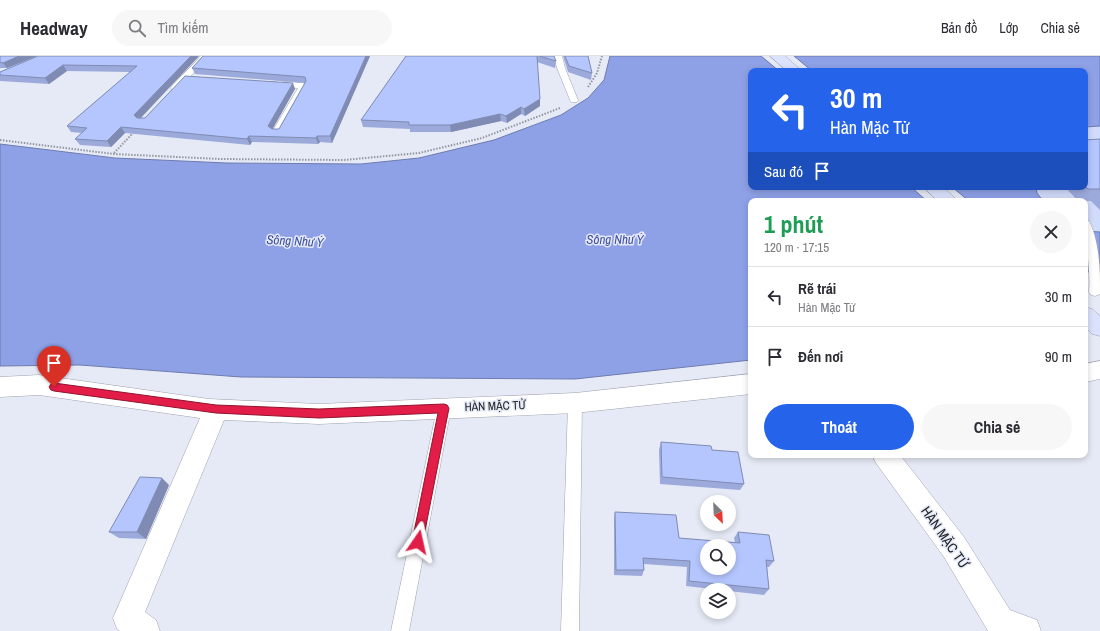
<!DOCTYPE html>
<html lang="vi">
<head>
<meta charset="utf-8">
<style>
  :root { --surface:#fff; --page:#f7f7f7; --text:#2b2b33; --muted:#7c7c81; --line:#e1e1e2; --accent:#2563eb }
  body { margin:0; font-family:"Archivo Narrow",sans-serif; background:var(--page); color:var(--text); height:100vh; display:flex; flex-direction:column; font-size:15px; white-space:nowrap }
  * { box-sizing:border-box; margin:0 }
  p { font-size:13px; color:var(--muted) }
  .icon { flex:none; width:22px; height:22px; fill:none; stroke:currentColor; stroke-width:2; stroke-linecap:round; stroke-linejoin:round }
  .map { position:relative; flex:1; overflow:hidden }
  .side { position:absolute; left:748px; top:142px; width:340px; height:260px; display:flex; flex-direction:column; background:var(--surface); border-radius:8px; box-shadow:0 2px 6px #0003 }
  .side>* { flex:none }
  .banner { position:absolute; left:748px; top:12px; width:340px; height:122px; border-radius:8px; box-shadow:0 2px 6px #0003; background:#2563eb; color:#fff; overflow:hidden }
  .needle { width:26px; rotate:156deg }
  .tools { position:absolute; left:700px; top:439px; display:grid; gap:8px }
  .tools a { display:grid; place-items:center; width:36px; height:36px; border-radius:50%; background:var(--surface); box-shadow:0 2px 6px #0003; font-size:20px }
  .pin { position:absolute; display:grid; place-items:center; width:34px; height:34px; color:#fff; margin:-41px -17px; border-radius:50% 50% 50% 0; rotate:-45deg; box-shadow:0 0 4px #0007 }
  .pin .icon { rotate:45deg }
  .me { position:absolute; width:44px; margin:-22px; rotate:11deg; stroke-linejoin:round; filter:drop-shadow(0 0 3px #0008) }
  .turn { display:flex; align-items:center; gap:14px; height:84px; padding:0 16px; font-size:18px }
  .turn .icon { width:52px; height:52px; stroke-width:2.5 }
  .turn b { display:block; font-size:28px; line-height:34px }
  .then { display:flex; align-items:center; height:38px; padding:0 16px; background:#0003; gap:8px; font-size:15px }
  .round { display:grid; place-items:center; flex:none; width:42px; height:42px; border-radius:21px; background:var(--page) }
  .headline { display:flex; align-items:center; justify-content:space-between; height:68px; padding:0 16px }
  h1 { font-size:24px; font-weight:700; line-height:30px; color:#1e9e55 }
  .button { display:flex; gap:8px; margin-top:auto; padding:8px 16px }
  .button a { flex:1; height:46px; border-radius:24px; background:var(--accent); color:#fff; font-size:16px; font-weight:700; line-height:46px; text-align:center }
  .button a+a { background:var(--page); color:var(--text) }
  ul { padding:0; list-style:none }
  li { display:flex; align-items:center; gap:12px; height:60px; padding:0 16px; border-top:1px solid var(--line) }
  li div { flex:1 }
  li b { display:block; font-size:15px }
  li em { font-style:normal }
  header { display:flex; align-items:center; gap:24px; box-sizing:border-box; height:56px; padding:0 20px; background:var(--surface); border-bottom:1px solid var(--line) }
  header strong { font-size:19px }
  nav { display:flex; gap:22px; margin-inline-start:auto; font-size:14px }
  .search { width:280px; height:36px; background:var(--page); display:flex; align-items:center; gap:10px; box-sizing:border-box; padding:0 14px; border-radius:22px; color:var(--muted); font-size:15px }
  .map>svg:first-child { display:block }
  .green { fill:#d1dbfb }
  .water { fill:#8ea1e7; stroke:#6e7bae }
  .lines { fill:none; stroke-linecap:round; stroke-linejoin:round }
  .lane-casing { stroke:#9ea2ae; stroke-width:1 }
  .street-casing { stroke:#9ea2ae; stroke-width:1 }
  .secondary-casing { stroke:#9ea2ae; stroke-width:1 }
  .path { stroke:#9397a0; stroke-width:2; stroke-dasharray:1.5 1.5; stroke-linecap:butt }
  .lane { fill:#fff; fill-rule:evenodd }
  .street { fill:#fff; fill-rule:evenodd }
  .secondary { fill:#dbe2fd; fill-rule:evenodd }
  .wall { fill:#9caadb }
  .shaded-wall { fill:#7f8bb2 }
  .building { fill:#b5c6ff; stroke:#7f8bb2; fill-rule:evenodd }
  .route { fill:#e11d48; stroke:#92132f }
  .labels { text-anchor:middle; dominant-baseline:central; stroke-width:3; stroke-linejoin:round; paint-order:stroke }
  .street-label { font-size:12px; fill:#222328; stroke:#e5eaf6 }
  .water-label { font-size:13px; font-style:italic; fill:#3e4ea0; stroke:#e5eaf6 }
  .near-street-label { font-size:14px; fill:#222328; stroke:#e5eaf6 }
</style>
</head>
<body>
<header>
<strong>Headway</strong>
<div class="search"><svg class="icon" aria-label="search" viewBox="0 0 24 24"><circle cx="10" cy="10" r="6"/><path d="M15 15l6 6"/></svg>Tìm kiếm</div>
<nav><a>Bản đồ</a><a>Lớp</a><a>Chia sẻ</a></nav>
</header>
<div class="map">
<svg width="1100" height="575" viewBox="0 0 1100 575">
  <rect width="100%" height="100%" fill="#e5eaf6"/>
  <!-- green -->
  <polygon class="green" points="1100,70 1100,176 1085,175 1085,145 1043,145 1037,137 1036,131 1085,131 1085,71"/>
  <!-- water -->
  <g class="water">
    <polygon points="610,0 761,0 779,15 751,15 751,131 911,131 927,145 751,145 751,304 575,323 241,321 80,309 0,310 0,88 115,102 227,107 361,108 419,102 494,84 561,59 588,42 604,24"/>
    <polygon points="794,0 1100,0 1100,70 1085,71 1085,15 812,15"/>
    <polygon points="952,131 1036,131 1037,137 1043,145 969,145"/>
    <polygon points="1085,175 1100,176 1100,215 1085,216"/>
  </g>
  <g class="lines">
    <!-- lane casing -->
    <g class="lane-casing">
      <g id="lane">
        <polygon points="201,0 209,0 178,34 172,34 171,32 172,30"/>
        <polygon points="554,0 562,0 565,12 578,44 577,46 571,46 570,44 557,12"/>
        <polygon points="277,25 303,27 307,30 282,76 277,79 272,76 298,32 274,30 273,28"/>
        <path d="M1085,164L1089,165C1100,187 1100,214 1100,238L1095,240L1091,239L1089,236C1091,212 1085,189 1085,164Z"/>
        <polygon points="575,341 580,343 582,347 579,575 561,575 568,347 570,343"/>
        <polygon points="444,346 449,348 451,352 409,575 391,575 437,352 439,348"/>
      </g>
    </g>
    <!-- street casing -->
    <g class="street-casing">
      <g id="street">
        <polygon points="1100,305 1100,323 1085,326 1085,308"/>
        <polygon points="751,318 751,338 575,357 319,368 224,364 145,556 156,564 160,575 120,575 117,573 113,562 200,362 39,339 0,341 0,321 39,319 209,343 319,348 575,337"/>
        <polygon points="872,399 900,399 964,481 1010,554 1037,564 1041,575 988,575 944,501 876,407"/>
      </g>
    </g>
    <!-- secondary casing -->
    <g class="secondary-casing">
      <g id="secondary">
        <polygon points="770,0 785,0 802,15 787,15"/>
        <polygon points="923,131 943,131 958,145 938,145"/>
        <polygon points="1085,251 1092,253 1100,260 1100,280 1092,278 1085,271"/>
      </g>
    </g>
    <!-- path -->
    <g class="path">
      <polyline points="588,31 597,17 602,0"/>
      <polyline points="0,84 114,98 220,103 344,104 419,97 482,82 560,52"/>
      <polyline points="114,97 134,76"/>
    </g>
    <!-- lane -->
    <use href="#lane" class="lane"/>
    <!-- street -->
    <use href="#street" class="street"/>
    <!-- secondary -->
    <use href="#secondary" class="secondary"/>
  </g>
  <!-- wall -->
  <g class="wall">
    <polygon points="0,0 37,0 7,12 0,12"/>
    <polygon points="38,0 199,0 140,62 145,62 295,33 272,73 279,73 305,27 195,18 192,12 203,0 370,0 332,87 320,86 318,88 252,86 250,89 125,77 111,91 80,89 75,83 82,77 71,76 67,70 130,16 67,15 49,28 0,25 0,16"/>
    <polygon points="406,0 554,0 556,5 555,12 537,6 540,50 525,60 521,58 507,67 501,65 451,76 410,76 410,73 363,71 361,64"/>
    <polygon points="563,0 588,0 592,17 591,24 568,16"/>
    <polygon points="1100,83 1100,154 1091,145 1078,145 1065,131 1085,131 1085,84"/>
    <polygon points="661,386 712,394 744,428 740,434 660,428 659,394"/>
    <polygon points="169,429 146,483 119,482 109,476"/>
    <polygon points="615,456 679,482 735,487 734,482 738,476 774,505 769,511 767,511 769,533 764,539 729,535 729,534 720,534 686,530 687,511 644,508 644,514 642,520 614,519 614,462"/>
  </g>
  <!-- shaded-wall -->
  <g class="shaded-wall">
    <polygon points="19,0 37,0 7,12 3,7"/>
    <polygon points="191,0 199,0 138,65 134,59"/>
    <polygon points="366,0 370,0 332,87 330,80"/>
    <polygon points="63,9 67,15 49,28 45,22"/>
    <polygon points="293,27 295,33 271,76 268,70"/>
    <polygon points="540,43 540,50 525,60 524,53"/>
    <polygon points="521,51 521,58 507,67 506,60"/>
    <polygon points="500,58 501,65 451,76 450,69"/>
    <polygon points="121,71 125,77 111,91 107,85"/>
    <polygon points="249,80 252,86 250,89 247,83"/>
    <polygon points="317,80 320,86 318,88 316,82"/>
    <polygon points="162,422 169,429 146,483 137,476"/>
  </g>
  <!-- building -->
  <g class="building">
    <polygon points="0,0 19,0 3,7 0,6"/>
    <polygon points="38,0 191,0 134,59 137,62 145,62 185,20 293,27 268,70 272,73 279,73 306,25 305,21 192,12 203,0 366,0 330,80 317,80 316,82 249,80 247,83 121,71 107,85 75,83 87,72 67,70 137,10 63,9 45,22 0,19 0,16"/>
    <polygon points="406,0 537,0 540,43 524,53 521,51 506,60 500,58 450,69 409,69 409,66 361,64"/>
    <polygon points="539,0 554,0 556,5"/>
    <polygon points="565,0 588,0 592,17 569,10"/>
    <polygon points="1100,83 1100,133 1088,133 1085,130 1085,84"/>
    <polygon points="661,386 711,390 712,394 738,396 744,428 662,421"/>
    <polygon points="140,421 162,422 137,476 109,476"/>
    <path d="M615,456L676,459L679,482L740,487L738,476L769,479L774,505L766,504L769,533L689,525L690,505L643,502L644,514H616ZM707,490H729V512H707Z"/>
  </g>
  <!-- route -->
  <polygon class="route" points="54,327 216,349 319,353 444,348 447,349 449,352 422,490 418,491 414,490 412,486 438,357 319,362 216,357 54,335 51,334 49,331 51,328"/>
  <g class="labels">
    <!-- street labels -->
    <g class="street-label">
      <text transform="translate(495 350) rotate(-2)">HÀN MẶC TỬ</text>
    </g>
    <!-- water labels -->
    <g class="water-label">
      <text x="615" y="183">Sông Như Ý</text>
      <text transform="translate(295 185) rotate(3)">Sông Như Ý</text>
    </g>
    <!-- near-street labels -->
    <g class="near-street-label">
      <text transform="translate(945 481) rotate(55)">HÀN MẶC TỬ</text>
    </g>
  </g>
</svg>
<div class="tools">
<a><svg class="needle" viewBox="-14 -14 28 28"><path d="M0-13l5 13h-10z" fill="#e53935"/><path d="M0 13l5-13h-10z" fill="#7c7c81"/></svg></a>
<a><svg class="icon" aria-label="search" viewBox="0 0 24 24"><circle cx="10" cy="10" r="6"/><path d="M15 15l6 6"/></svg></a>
<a><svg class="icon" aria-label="layers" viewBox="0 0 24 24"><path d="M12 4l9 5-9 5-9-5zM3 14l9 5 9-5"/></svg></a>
</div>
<div class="pin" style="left:54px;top:331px;background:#d93025"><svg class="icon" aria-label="arrive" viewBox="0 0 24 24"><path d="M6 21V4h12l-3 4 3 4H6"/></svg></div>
<svg class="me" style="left:418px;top:486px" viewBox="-20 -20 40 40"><path d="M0-17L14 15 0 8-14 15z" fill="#e11d48" stroke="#fff" stroke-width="4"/></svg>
<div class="banner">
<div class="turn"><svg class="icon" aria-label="left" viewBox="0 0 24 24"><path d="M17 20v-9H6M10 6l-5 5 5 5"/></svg><div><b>30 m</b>Hàn Mặc Tử</div></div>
<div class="then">Sau đó<svg class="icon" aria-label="arrive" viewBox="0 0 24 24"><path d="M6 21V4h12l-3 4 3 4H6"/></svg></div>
</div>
<section class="side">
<div class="headline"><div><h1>1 phút</h1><p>120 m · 17:15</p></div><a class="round"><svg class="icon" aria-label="close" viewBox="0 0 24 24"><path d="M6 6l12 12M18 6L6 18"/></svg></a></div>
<ul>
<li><svg class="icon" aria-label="left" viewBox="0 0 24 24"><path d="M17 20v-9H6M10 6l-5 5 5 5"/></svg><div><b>Rẽ trái</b><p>Hàn Mặc Tử</p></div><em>30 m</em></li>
<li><svg class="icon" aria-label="arrive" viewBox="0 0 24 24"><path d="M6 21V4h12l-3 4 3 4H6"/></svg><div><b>Đến nơi</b></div><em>90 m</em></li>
</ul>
<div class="button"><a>Thoát</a><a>Chia sẻ</a></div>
</section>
</div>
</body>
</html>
